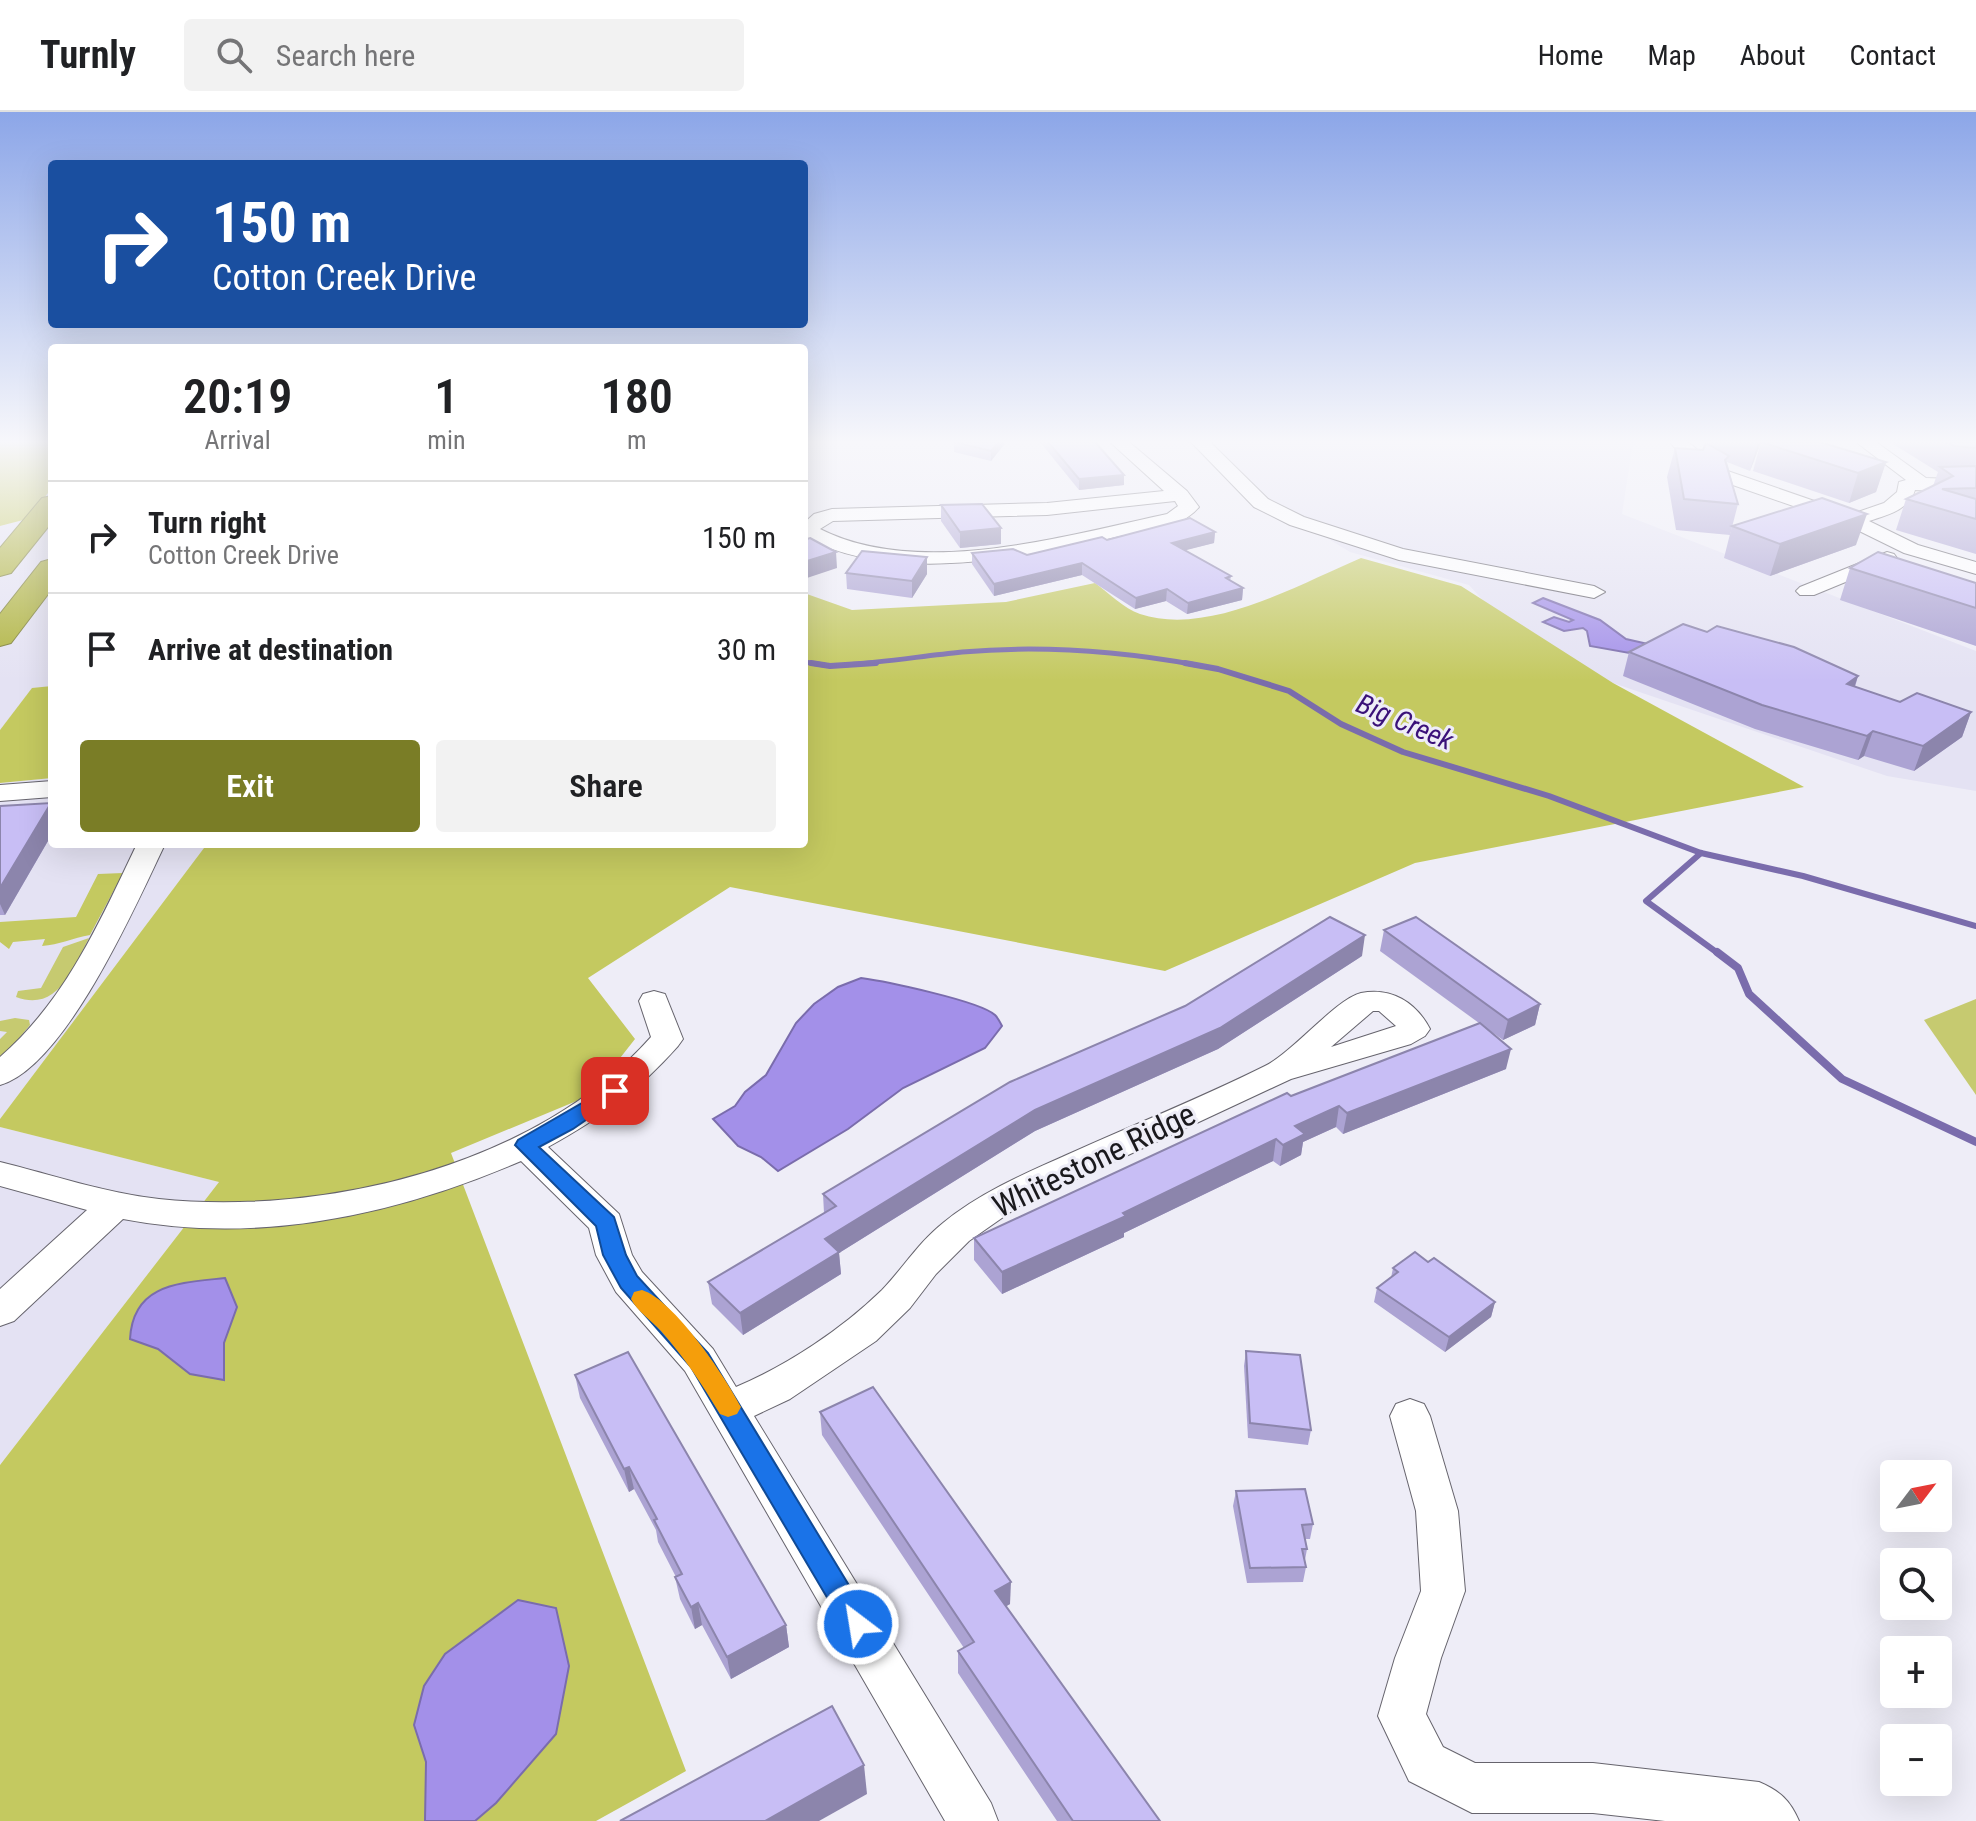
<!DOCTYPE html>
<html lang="en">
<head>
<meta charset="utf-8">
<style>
  :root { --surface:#fff; --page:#f2f2f2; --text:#202124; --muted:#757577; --line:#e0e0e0; --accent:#7a7d26 }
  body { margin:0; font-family:"Roboto Condensed",sans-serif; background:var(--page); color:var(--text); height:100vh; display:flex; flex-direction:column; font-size:30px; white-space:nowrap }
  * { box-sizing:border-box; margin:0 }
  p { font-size:26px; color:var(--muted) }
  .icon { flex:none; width:44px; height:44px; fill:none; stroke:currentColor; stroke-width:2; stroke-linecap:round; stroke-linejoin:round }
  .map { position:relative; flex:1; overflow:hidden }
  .side { position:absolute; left:48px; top:232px; width:760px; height:504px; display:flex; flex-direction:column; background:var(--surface); border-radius:8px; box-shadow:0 8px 32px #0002 }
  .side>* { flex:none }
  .hud { position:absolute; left:48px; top:48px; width:760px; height:168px; border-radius:8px; box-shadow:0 8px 32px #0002; background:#1a4fa0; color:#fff; overflow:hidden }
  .needle { width:52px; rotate:58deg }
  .controls { position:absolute; left:1880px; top:1348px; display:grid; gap:16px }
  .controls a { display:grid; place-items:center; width:72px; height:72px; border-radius:8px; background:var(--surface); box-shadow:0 8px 32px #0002; font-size:40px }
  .pin { position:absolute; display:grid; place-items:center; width:68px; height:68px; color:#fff; margin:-34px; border-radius:16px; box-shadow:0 4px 12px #0006 }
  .me { position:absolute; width:88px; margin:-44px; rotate:329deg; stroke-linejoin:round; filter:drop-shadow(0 0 6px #0008) }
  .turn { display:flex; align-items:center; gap:28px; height:168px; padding:0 32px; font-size:36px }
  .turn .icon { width:104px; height:104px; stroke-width:2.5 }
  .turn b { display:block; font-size:56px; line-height:68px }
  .eta { display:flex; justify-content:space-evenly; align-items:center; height:136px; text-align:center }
  .eta b { font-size:48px; font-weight:600; line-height:56px }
  .primary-button { display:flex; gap:16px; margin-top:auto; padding:16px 32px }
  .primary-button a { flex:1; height:92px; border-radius:8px; background:var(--accent); color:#fff; font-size:32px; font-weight:600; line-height:92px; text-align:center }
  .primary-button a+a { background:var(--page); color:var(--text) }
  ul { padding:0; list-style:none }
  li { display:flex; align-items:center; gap:24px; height:112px; padding:0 32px; border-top:2px solid var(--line) }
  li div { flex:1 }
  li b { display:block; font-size:30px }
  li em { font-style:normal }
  header { display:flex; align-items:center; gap:48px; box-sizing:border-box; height:112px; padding:0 40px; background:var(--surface); border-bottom:2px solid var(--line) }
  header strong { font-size:38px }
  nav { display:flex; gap:44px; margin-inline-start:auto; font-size:28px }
  .search { width:560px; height:72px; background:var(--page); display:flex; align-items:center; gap:20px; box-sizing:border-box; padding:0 28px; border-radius:8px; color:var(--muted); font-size:30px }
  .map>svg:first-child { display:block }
  .built { fill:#e4e2f3 }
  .green { fill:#c6ca70 }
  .forest { fill:#c4c960 }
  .water { fill:#a390e9; stroke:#7a6cac; stroke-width:2 }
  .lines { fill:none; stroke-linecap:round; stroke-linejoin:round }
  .stream-far2 { stroke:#7a6cac; stroke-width:5 }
  .stream-far1 { stroke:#7a6cac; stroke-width:6 }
  .stream { stroke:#7a6cac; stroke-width:8 }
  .minor-casing { stroke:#66646d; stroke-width:2 }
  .highway-casing { stroke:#7b7d32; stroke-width:2 }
  .minor { fill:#fff; fill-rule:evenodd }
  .highway { fill:#afb33e; fill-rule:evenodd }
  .wall { fill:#aca3d3 }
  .shaded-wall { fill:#8c85ac }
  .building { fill:#c8bef5; stroke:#8c85ac; stroke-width:2 }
  .route { fill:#1a73e8; stroke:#114b97; stroke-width:2 }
  .slow { fill:#f59e0b }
  .labels { text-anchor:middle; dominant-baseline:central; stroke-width:6; stroke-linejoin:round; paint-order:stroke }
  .water-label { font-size:28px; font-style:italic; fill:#3a1179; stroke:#eeedf7 }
  .near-street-label { font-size:32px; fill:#1a191d; stroke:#eeedf7 }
</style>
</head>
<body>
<header>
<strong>Turnly</strong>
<div class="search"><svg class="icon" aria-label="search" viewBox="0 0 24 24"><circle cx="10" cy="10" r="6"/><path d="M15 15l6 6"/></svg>Search here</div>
<nav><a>Home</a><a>Map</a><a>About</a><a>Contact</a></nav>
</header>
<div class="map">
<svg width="1976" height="1709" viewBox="0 0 1976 1709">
  <rect width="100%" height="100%" fill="#eeedf7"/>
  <!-- built -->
  <g class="built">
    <polygon points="1188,330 1633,330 1622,402 1976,539 1976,679 1887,664 1613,571 1518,527 1469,473 1350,440 1229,367"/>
    <polygon points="52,376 52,574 32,577 0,618 0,414 27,407"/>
    <polygon points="52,666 52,732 207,732 0,1007 0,671"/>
    <polygon points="0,1015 219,1070 0,1353"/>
  </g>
  <!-- green -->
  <g class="green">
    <path d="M89,826C74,855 58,901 16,885L18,879L41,876L63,835Z"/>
    <polygon points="1976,887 1976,983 1924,908"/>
    <polygon points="15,906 29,908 30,913 0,949 0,927 7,920 0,919 0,909"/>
  </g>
  <!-- forest -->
  <g class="forest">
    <polygon points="0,330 52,330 52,376 27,407 0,414"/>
    <path d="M1361,446L1461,474L1613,571L1804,675L1415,751L1165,859L730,775L588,866L635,927L591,983L451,1041L686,1659L596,1709H0V1353L219,1070L0,1015V1007L207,732H804V481L852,498L1006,490L1095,471C1108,480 1124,497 1140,502C1209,525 1299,472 1361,446Z"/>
    <polygon points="52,574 52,666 0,671 0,618 32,576"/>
    <path d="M123,761L90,823C73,826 59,833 42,834L45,827L13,830L9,837L0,830V810L76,805L98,762Z"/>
  </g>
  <!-- water -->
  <g class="water">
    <polygon points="1543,486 1600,508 1626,527 1648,532 1635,542 1590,534 1587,519 1583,516 1564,519 1543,510 1554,505 1569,510 1573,508 1533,491"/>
    <path d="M861,866C884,869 980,889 995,903C998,906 1000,910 1002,914L985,936L903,976L848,1017L778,1059L761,1045L738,1034L713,1007L735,994L745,980L766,963L796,911L814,892L838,875Z"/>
    <path d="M225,1166L237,1195L224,1231V1268L190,1262L158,1237L130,1227C133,1171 180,1171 225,1166Z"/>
    <polygon points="518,1488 556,1496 569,1554 556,1622 496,1691 475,1709 425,1709 426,1650 414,1613 424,1574 445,1542"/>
  </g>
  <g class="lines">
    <!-- stream-far2 -->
    <g class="stream-far2">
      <polyline points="804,550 824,553"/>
      <path d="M845,553C885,550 923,544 962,540C1041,533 1119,539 1196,553"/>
    </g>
    <!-- stream-far1 -->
    <g class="stream-far1">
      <polyline points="811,551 830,554 876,551"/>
      <polyline points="1185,551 1218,557 1289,579 1341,612 1403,640 1549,684 1701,741 1803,764 1976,814"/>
      <polyline points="1701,741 1646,789 1719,842"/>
    </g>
    <!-- stream -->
    <polyline class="stream" points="1717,840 1738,856 1749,882 1842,967 1976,1030"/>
    <!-- minor casing -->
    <g class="minor-casing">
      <g id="minor">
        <path d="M1110,330H1129L1187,379L1199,395C1181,417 1146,418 1120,424C1029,445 891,474 804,424V411L814,402L832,397L1047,391L1164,379ZM1175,389L1178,394L1167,402C1065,424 918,467 820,417L833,409L1047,403Z"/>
        <polygon points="1191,330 1210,330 1268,387 1304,405 1403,437 1594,474 1605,480 1594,486 1399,448 1290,413 1254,395"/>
        <path d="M1670,330H1688L1719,356L1852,402L1884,391L1897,380L1899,370L1906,368L1856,330H1876L1926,366L1976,368V380L1915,378C1909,398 1887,403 1869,409L1918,433L1976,450V462L1904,441L1845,412L1707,364L1683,346Z"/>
        <polygon points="1887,440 1894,442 1897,446 1894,450 1814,483 1800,483 1796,479 1800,475"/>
        <polygon points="52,669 52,685 0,689 0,673"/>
        <path d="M137,732H165C137,791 65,955 0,973V945C66,888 100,809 137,732Z"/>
        <path d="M654,879L665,882L683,927L678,934C637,980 602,1005 548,1035L619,1102L632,1143L642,1160L713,1237L736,1275C788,1253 842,1217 882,1178C903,1156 919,1130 943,1111C981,1080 1026,1061 1071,1041C1135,1012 1201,986 1265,954C1292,941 1336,887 1361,881C1391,875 1416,890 1430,917L1425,924L1411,932L1291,967L1019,1094L969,1129L936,1162L910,1196L876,1229L790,1287L754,1304L991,1691L998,1709H945L685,1259L616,1180L596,1143L589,1116L521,1049C396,1103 258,1133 123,1107L14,1209L0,1214V1177L87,1098L0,1074V1050C53,1063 105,1081 159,1087C325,1104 537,1054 651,925L639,889L643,882ZM1373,899H1379L1396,914L1331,935Z"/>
        <path d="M1410,1287L1424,1292L1430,1304L1458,1399L1465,1479L1441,1546L1426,1602L1443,1635L1475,1651H1593L1759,1670C1780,1679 1790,1688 1799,1709H1665L1593,1701H1472L1409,1669L1378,1604L1395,1546L1421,1479L1416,1399L1390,1304L1396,1292Z"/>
      </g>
    </g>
    <!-- highway casing -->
    <g class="highway-casing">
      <g id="highway">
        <polygon points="52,384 52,410 11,461 0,464 0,436 42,386"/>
        <polygon points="52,447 52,477 11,531 0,534 0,502 41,450"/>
      </g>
    </g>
    <!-- minor -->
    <use href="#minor" class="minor"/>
    <!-- highway -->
    <use href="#highway" class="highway"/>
  </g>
  <!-- wall -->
  <g class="wall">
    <polygon points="954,330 1006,330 991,349 954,340"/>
    <polygon points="1040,330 1095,330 1124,363 1124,373 1079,378"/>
    <polygon points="1710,330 1761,330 1750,359 1727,350 1738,392 1730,423 1676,418 1667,365 1675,336 1703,338 1709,332"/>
    <polygon points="1761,330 1886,350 1876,380 1849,391 1753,359"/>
    <polygon points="1890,330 1976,330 1976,442 1896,418 1906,387 1933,374 1938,360"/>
    <polygon points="941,393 1001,416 1001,432 960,436 941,409"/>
    <polygon points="1732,414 1856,433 1770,464 1724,446"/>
    <polygon points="1215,420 1214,431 1185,438 1231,464 1230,469 1243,476 1242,488 1187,502 1166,489 1135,497 1082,463 994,484 972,452 972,441 1027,443 1107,428"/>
    <polygon points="1850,456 1976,471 1976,534 1840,488"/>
    <polygon points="846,461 927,462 912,486 847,477"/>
    <polygon points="1707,520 1858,564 1855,575 1900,590 1971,600 1962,625 1914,659 1864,644 1858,648 1755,617 1623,564 1629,540"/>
    <polygon points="0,694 52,694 52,722 5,803 0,803"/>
    <polygon points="1384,818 1540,892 1535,913 1503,928 1486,916 1506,957 1343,1022 1336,1015 1303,1030 1301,1043 1280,1054 1273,1049 1124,1121 1124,1125 1002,1182 974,1148 974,1126 1291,984 1479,911 1380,839"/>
    <polygon points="1362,844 1218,937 1035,1019 839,1141 841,1162 743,1223 712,1192 708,1170 824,1101 823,1082"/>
    <polygon points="1428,1150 1495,1190 1491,1205 1445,1240 1374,1190 1377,1176 1391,1166 1393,1156"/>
    <polygon points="1246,1239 1311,1318 1308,1333 1248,1326 1244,1254"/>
    <polygon points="575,1263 786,1513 789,1535 731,1567 702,1513 695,1517 680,1487 675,1465 676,1465 658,1430 656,1418 634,1377 629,1380 580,1286"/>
    <polygon points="820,1300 1010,1492 1006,1494 1160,1709 1057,1709 958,1561 958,1539 964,1536 822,1323"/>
    <polygon points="1236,1379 1313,1412 1310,1427 1305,1427 1307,1437 1305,1448 1306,1455 1303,1470 1247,1471 1233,1394"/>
  </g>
  <!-- shaded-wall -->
  <g class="shaded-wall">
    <polygon points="998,330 1006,330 991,349 991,339"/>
    <polygon points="1758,330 1761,330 1750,359"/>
    <polygon points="1886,350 1876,380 1849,391 1858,361"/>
    <polygon points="1124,363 1124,373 1079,378 1079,367"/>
    <polygon points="1867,402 1856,433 1770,464 1780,432"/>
    <polygon points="1001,416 1001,432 960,436 960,420"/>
    <polygon points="1215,420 1214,431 1171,442 1172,431"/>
    <polygon points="836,440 837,456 804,467 804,450"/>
    <polygon points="927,445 927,462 912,486 912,469"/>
    <polygon points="1082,451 1082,463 994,484 994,472"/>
    <polygon points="1243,476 1242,488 1187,502 1188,491"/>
    <polygon points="1167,477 1166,489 1135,497 1136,486"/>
    <polygon points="1858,564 1850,588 1847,572"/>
    <polygon points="1971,600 1962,625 1914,659 1923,634"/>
    <polygon points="1873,619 1864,644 1858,648 1867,624"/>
    <polygon points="51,691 52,722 5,803 0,792 0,776"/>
    <polygon points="1365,823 1362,844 1218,937 1035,1019 839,1141 841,1162 743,1223 740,1201 825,1127 1035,998"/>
    <polygon points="1540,892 1535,913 1503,928 1508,908"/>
    <polygon points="1511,937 1506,957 1343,1022 1347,1001"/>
    <polygon points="1339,994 1336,1015 1303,1030 1301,1043 1280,1054 1283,1033 1295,1014"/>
    <polygon points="1276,1027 1273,1049 1124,1121 1124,1125 1002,1182 1002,1160"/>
    <polygon points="1495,1190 1491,1205 1445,1240 1449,1225"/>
    <polygon points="629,1355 634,1377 629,1380 624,1357"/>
    <polygon points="1011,1470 1010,1492 995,1501 995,1479"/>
    <polygon points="698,1491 702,1513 695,1517 691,1495"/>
    <polygon points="786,1513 789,1535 731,1567 727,1545"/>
    <polygon points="864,1653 867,1682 819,1709 765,1709"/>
  </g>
  <!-- building -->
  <g class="building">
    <polygon points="954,330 998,330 991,339"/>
    <polygon points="1048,330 1095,330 1124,363 1079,367"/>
    <polygon points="1761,330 1820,330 1886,350 1858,361"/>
    <polygon points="1946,330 1976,330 1976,336 1954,334"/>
    <polygon points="1706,331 1729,344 1725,348 1738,392 1684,387 1675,336 1703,338"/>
    <polygon points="1976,354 1976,376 1942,377 1976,387 1976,407 1906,387 1953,364 1940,355"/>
    <polygon points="1822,386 1867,402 1780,432 1732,414"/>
    <polygon points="982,392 1001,416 960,420 941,393"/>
    <polygon points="1190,406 1215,420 1172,431 1231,464 1226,466 1243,476 1188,491 1167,477 1136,486 1082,451 994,472 972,441 1013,437 1027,443 1102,425 1107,428"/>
    <polygon points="810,426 836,440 804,450 804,428"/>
    <polygon points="862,439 927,445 912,469 846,461"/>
    <polygon points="1878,440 1976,471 1976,496 1850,456"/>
    <polygon points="1683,512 1707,520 1717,514 1794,535 1858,564 1847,572 1900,590 1917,581 1971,600 1923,634 1873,619 1867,624 1762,593 1629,540"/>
    <polygon points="51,691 0,776 0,694"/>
    <polygon points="1330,805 1365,823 1220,916 1035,998 825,1127 839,1140 740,1201 708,1170 836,1094 823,1082 1010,970 1185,894"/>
    <polygon points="1416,805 1540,892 1508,908 1384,818"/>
    <polygon points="1480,911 1511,937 1347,1001 1339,994 1295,1014 1305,1022 1283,1033 1276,1027 1123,1101 1126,1104 1002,1160 974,1126 1287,981 1291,984"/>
    <polygon points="1415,1140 1428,1150 1434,1146 1495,1190 1449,1225 1377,1176 1398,1160 1393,1156"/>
    <polygon points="1246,1239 1300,1243 1311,1318 1250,1311"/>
    <polygon points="628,1240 786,1513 727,1545 698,1491 691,1495 675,1465 682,1462 654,1408 657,1407 629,1355 624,1357 575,1263"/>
    <polygon points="873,1275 1011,1470 995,1479 1160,1709 1073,1709 958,1539 974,1530 820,1300"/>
    <polygon points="1305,1377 1313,1412 1302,1413 1307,1437 1302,1437 1306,1455 1250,1456 1236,1379"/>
    <polygon points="832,1594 864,1653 765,1709 620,1709"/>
  </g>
  <!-- sky -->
  <linearGradient id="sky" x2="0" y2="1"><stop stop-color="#8ca6e8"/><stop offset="0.58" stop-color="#f7f7fb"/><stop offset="1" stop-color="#f7f7fb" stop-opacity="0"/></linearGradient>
  <rect width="1976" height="569" fill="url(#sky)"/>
  <!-- route -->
  <polygon class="route" points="615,972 625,979 622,983 573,1017 539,1035 614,1105 626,1143 637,1164 708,1241 867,1503 871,1512 867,1521 858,1525 848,1521 691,1255 621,1176 603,1143 596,1114 515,1033 518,1028"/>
  <!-- slow -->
  <path class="slow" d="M642,1178C674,1188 725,1264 741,1295L737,1302L728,1305L720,1302C702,1272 684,1245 661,1219C651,1208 638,1200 631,1187L634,1180Z"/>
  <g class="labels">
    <!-- water labels -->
    <g class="water-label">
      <text transform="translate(1405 610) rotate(23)">Big Creek</text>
    </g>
    <!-- near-street labels -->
    <g class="near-street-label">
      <text transform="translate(1094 1048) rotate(-26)">Whitestone Ridge</text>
    </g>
  </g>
</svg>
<div class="controls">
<a><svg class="needle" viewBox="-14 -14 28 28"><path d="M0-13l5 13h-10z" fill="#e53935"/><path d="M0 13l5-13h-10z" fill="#757577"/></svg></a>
<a><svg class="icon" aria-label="search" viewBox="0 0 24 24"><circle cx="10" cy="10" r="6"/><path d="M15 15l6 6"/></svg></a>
<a>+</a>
<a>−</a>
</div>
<div class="pin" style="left:615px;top:979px;background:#d93025"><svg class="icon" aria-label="arrive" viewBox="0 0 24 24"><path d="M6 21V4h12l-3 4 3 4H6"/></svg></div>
<svg class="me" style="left:858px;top:1512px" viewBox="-20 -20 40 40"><circle r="17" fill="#1a73e8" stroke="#fff" stroke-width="3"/><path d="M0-11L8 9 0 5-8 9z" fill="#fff"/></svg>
<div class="hud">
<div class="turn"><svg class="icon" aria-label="right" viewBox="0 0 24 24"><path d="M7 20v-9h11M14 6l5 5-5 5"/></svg><div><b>150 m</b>Cotton Creek Drive</div></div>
</div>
<section class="side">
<div class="eta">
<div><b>20:19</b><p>Arrival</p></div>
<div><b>1</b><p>min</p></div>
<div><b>180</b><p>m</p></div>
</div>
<ul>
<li><svg class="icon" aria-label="right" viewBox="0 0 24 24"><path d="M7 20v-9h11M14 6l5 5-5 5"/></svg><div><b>Turn right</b><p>Cotton Creek Drive</p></div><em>150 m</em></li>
<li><svg class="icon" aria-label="arrive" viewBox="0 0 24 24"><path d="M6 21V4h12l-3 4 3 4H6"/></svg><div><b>Arrive at destination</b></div><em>30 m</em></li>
</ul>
<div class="primary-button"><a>Exit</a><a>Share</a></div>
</section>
</div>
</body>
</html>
